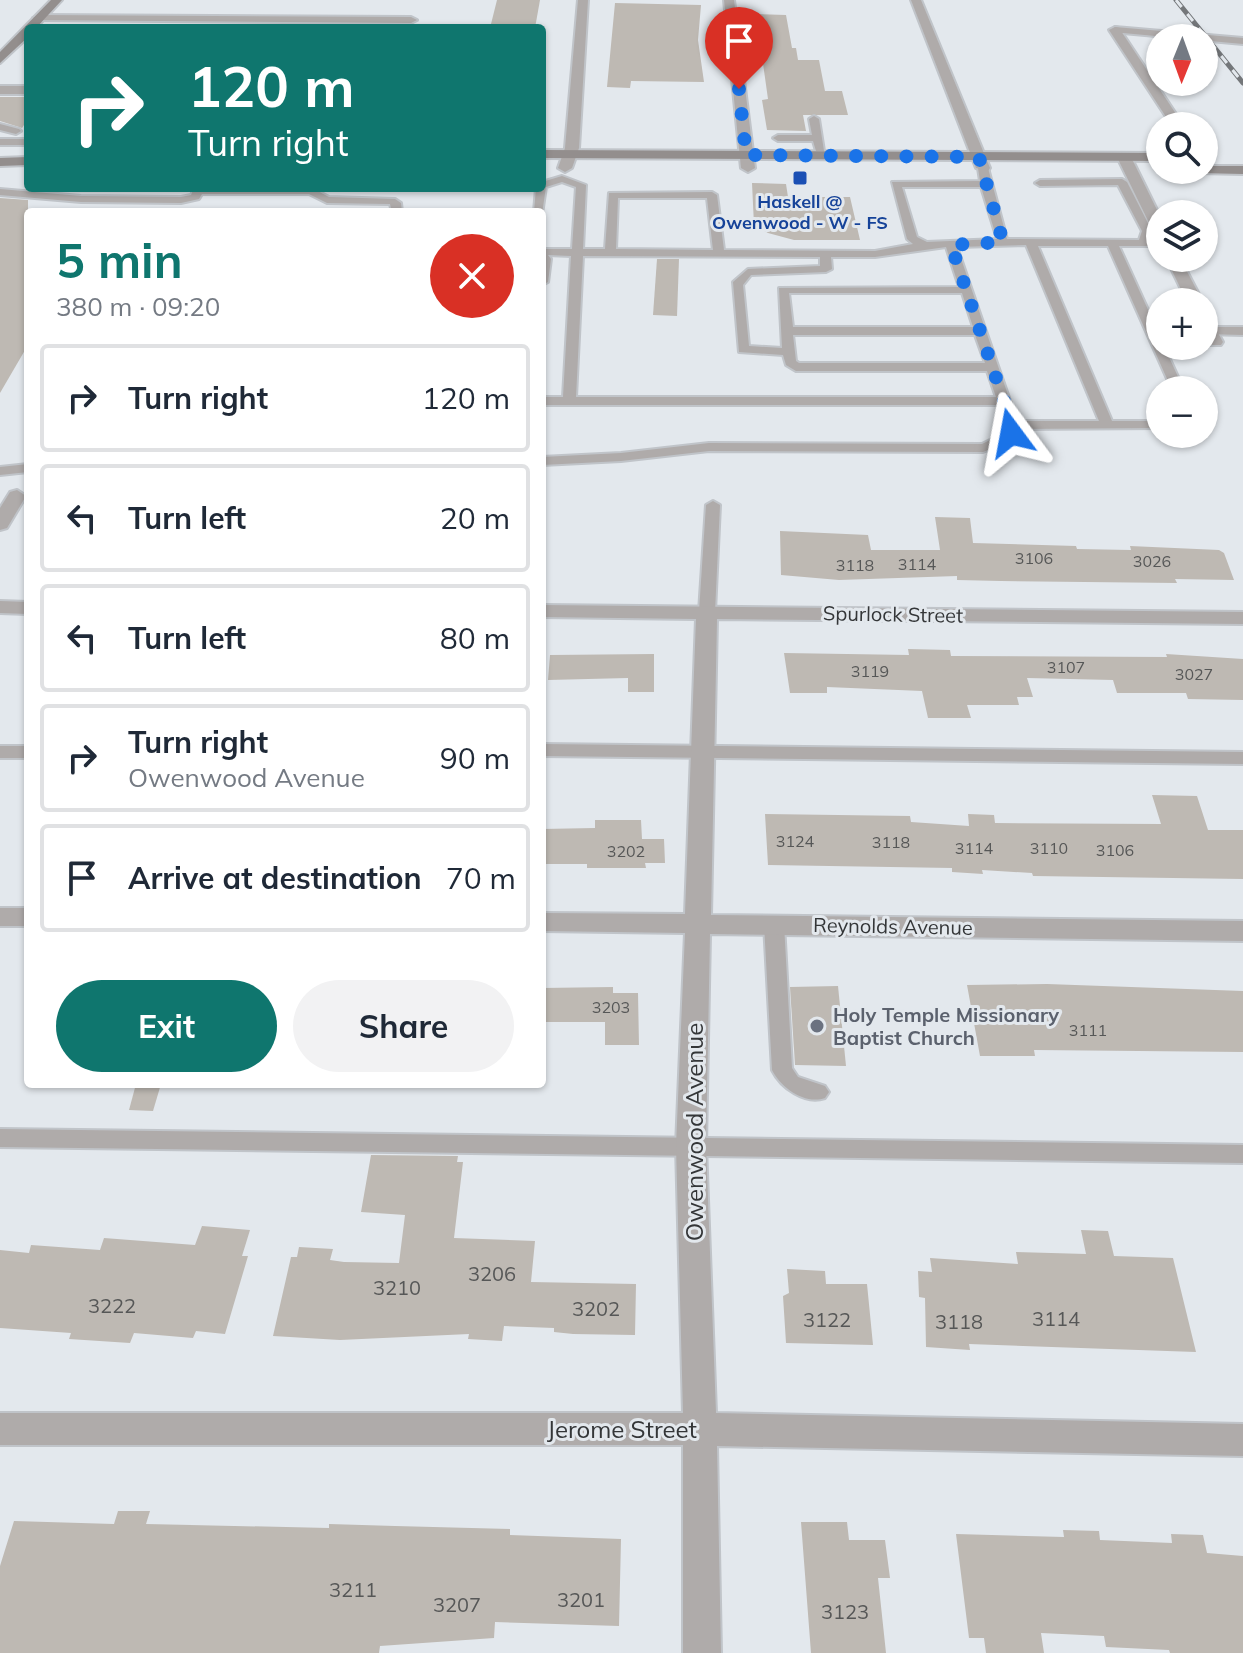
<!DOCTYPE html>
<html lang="en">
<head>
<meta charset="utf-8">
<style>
  :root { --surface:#fff; --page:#f2f2f3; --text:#1f2937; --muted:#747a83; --line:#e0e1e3; --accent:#0f766e }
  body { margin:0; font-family:Mulish,sans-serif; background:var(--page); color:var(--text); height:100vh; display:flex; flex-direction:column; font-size:30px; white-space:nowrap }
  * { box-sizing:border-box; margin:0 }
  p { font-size:26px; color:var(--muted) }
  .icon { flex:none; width:44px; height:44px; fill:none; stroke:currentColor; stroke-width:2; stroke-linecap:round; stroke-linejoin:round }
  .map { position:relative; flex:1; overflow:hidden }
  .details { position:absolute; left:24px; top:208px; width:522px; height:880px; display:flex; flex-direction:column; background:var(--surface); border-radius:8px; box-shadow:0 2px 6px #0004 }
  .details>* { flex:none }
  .banner { position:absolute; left:24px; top:24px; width:522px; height:168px; border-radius:8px; box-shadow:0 2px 6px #0004; background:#0f766e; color:#fff; overflow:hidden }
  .needle { width:52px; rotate:181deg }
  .fabs { position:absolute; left:1146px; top:24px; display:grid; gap:16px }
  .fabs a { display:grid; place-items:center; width:72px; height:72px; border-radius:50%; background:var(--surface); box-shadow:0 2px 6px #0004; font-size:40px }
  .pin { position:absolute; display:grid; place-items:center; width:68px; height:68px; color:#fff; margin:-82px -34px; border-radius:50% 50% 50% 0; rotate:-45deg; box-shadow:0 0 8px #0007 }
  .pin .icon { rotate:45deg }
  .me { position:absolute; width:88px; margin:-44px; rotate:347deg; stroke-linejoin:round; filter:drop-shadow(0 0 6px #0008) }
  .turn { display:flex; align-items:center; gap:28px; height:168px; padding:0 32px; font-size:36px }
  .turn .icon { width:104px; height:104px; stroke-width:2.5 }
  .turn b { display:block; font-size:56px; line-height:68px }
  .round { display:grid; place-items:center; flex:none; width:84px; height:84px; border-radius:42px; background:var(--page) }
  .head { display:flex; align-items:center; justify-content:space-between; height:136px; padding:0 32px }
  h1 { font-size:48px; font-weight:700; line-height:60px; color:var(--accent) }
  .primary-button { display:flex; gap:16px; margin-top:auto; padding:16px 32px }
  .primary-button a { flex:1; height:92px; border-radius:48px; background:var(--accent); color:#fff; font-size:32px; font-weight:700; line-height:92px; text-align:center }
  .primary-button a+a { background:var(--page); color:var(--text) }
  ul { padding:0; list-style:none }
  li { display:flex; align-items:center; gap:24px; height:108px; margin:0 16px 12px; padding:0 16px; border:4px solid var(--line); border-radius:8px }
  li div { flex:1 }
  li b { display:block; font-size:30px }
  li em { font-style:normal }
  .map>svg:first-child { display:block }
  .building { fill:#beb9b3 }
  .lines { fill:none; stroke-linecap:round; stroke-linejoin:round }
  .lane-casing { stroke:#c0c4c9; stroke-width:4 }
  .street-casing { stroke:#c0c4c9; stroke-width:4 }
  .secondary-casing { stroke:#c0c4c9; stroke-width:4 }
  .lane { fill:#afabaa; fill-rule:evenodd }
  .street { fill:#afabaa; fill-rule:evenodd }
  .secondary { fill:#938e8d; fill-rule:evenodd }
  .rail-casing { stroke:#74777a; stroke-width:5 }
  .rail { stroke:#e3e8ed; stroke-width:3; stroke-dasharray:9; stroke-linecap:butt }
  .route { stroke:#1a73e8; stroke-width:14; stroke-dasharray:0 25.2 }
  .transit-dot { fill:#1a4fb4; stroke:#e3e8ed; stroke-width:3 }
  .worship-dot { fill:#6b7280; stroke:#e3e8ed; stroke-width:3 }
  .labels { text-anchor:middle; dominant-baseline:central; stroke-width:6; stroke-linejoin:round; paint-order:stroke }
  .number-label { font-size:16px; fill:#565757 }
  .far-transit-label { font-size:18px; font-weight:bold; fill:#164399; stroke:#e3e8ed }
  .street-label { font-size:20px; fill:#343638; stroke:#e3e8ed }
  .worship-label { font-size:20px; font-weight:bold; fill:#5b616d; stroke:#e3e8ed; text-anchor:start }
  .near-number-label { font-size:20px; fill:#565757 }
  .near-street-label { font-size:24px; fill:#343638; stroke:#e3e8ed }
</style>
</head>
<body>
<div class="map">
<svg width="1243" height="1653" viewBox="0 0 1243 1653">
  <rect width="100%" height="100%" fill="#e3e8ed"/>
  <!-- building -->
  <g class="building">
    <polygon points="497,0 540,0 535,28 490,28"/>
    <polygon points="615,3 701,5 698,40 704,82 631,81 630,88 607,87"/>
    <polygon points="756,14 786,15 792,48 796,48 798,60 819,60 825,91 842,91 848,115 803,115 806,131 767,130 762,100 768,99"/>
    <polygon points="0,97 28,97 28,119 22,128 0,121"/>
    <polygon points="752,183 786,184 788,197 850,197 860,240 794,240 768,233 754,225"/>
    <polygon points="0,198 28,200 28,345 0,393"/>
    <polygon points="657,259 679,259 677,316 653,315"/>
    <polygon points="935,517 970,518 973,543 1076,546 1077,549 1131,550 1130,546 1219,550 1224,553 1234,580 1175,579 1177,583 1001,581 957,580 957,576 839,580 781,575 780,531 868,535 871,550 940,550"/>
    <polygon points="908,649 950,650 951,656 1167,657 1166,654 1243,659 1243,700 1188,699 1186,693 1117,693 1113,680 1027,678 1033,697 1017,697 1019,705 967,705 971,718 928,718 922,691 827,687 827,693 790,693 784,653 909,655"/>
    <polygon points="654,654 654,692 628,692 628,678 548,680 550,655"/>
    <polygon points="1152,795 1197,796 1208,830 1243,830 1243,879 1033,876 1032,873 982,870 983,874 952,872 952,868 768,865 765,814 910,816 911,822 969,826 968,814 994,815 995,823 1161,824"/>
    <polygon points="595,820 641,820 642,839 664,839 665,863 645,863 646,868 587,868 587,864 542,864 542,829 595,828"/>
    <polygon points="1047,984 1243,991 1243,1052 1034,1050 1035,1056 980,1056 967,985"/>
    <polygon points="838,986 846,1066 795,1065 790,987"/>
    <polygon points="613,987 613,993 638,993 639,1045 605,1045 605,1022 542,1022 542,988"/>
    <polygon points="136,1084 161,1084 153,1111 129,1110"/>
    <polygon points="371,1155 458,1156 457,1162 463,1162 454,1238 535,1241 531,1282 636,1284 635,1335 573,1334 554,1332 554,1328 504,1326 502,1341 468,1339 469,1334 340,1340 273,1336 291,1257 297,1257 299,1247 333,1249 330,1260 344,1262 399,1263 405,1215 361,1212"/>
    <polygon points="202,1226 250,1230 242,1256 248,1256 225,1334 196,1331 193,1338 134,1333 130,1343 69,1339 71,1333 0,1328 0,1250 29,1253 31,1245 100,1250 104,1238 195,1245"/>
    <polygon points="1081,1230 1108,1231 1114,1256 1173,1258 1196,1352 969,1344 970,1350 926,1347 925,1298 919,1297 918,1271 932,1272 930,1258 1018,1264 1016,1252 1086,1254"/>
    <polygon points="787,1269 825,1271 826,1284 867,1284 873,1345 786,1343 783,1296 789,1293"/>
    <polygon points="118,1511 150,1511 146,1524 329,1528 329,1524 395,1526 510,1529 510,1535 621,1539 619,1626 495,1622 494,1638 380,1646 379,1653 0,1653 0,1566 14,1521 114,1524"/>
    <polygon points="801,1522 847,1522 849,1540 885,1540 890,1578 878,1578 886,1653 811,1653"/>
    <polygon points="1063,1530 1099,1531 1100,1540 1172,1543 1171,1534 1203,1535 1207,1553 1243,1556 1243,1653 1170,1653 1169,1650 1106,1647 1104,1636 1041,1633 1044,1653 986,1653 984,1638 969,1638 956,1534 1064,1537"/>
  </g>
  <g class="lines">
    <!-- lane casing -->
    <g class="lane-casing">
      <g id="lane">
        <polygon points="1115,27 1243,38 1243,44 1112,32"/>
        <polygon points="814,116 819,119 824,151 816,151 813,141 778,141 773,138 778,135 812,135 809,119"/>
        <polygon points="0,124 19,129 21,131 16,134 0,130"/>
        <rect x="0" y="139" width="28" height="6"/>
        <path d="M983,165L988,168L1007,239L1139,240L1142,231L1118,185L1040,186L1035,183L1040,180L1122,179L1127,182L1152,231L1150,240H1160V246H1119L1160,336V346H1164L1184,390H1172L1108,246H1038L1112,421H1153L1160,418V428L1017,429L1006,443L983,452L709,451L621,461L542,465V457L621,453L709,443L982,444L1000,435L1005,425L999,405H542V397H563L571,256L548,255L551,259L548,282L542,285V249H572L576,187L562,182L546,187L542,214V212H534L536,188H542V182L562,176L586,185L583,249H605L609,193L712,192L717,195L724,250L875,251L913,244L907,239L892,182L980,181L978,168ZM902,187H981L997,239L927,242L917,237ZM618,198H707L713,250L616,249ZM1026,245L1099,421H1017L957,247ZM946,247L959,287L779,288L782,348L749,346L743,285L751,275L826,272L832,269L831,257H875ZM583,256L820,257V266L748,269L733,282L739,352L783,355L786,365L796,371H987L996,397H576ZM789,293H962L973,327H793ZM793,335H975L985,363H799L796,361Z"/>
        <polygon points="194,188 312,188 329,197 395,199 401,203 402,212 392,212 390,204 327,203 309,194 202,194 199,199 181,203 81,202 0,195 0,189 81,196 181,197 191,195"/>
        <polygon points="1209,327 1243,327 1243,335 1205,334 1204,329"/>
        <polygon points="28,464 28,472 0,475 0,467"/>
        <polygon points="713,501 720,505 715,612 707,617 699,612 706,505"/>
        <polygon points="542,744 1243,752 1243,764 542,756"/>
        <rect x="0" y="746" width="28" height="12"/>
        <path d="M774,917L781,919L784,924L792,1068L798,1077L825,1086L829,1092L825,1098C805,1105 781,1088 772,1070L764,924L767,919Z"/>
        <polygon points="0,1129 1243,1145 1243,1163 0,1147"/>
      </g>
    </g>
    <!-- street casing -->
    <g class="street-casing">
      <g id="street">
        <polygon points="578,0 588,0 579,148 572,168 565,172 558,168 565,148"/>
        <polygon points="724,0 734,0 755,168 748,172 741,168"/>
        <polygon points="911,0 921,0 990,168 988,171 976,168"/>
        <polygon points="39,15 411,17 417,20 411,23 35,20 33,18"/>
        <polygon points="1115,27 1119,28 1184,126 1172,126 1109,30"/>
        <rect x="0" y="86" width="28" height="8"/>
        <polygon points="1119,154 1131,157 1160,216 1160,235 1153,231 1117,157"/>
        <polygon points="1166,258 1180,258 1203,302 1187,302"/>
        <polygon points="1204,316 1210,318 1223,342 1221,345 1209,345 1207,342"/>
        <polygon points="17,490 26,496 7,528 0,530 0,508 10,492"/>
        <polygon points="0,601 28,602 28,614 0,613"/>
        <polygon points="542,605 1243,612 1243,624 717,619 711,915 1243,921 1243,941 710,934 706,1146 716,1413 1243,1424 1243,1456 717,1446 721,1653 683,1653 683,1445 0,1445 0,1413 683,1413 676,1146 685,933 542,931 542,913 685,914 696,619 542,617"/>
        <rect x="0" y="908" width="28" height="18"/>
      </g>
    </g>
    <!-- secondary casing -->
    <g class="secondary-casing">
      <g id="secondary">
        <polygon points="51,0 62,0 36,28 28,28 28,37 0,63 0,52"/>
        <polygon points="542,150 1160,153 1160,161 542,158"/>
        <polygon points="28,157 28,165 0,166 0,158"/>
        <polygon points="1204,166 1243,166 1243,174 1199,173 1197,170 1204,170"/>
      </g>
    </g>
    <!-- lane -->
    <use href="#lane" class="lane"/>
    <!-- street -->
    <use href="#street" class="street"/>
    <!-- secondary -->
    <use href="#secondary" class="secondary"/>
    <!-- rail casing -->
    <g class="rail-casing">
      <polyline id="rail" points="1176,0 1243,83"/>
    </g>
    <!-- rail -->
    <use href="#rail" class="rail"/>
  </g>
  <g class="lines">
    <!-- route -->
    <polyline class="route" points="739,89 746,155 979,157 1003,242 951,245 1012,425 1011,433"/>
  </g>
  <!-- markers -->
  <rect class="transit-dot" x="792" y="170" width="16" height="16" rx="4"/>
  <circle class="worship-dot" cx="817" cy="1026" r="8"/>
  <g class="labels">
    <!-- number labels -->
    <g class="number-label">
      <text x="1034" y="558">3106</text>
      <text x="1152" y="561">3026</text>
      <text x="917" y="564">3114</text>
      <text x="855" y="565">3118</text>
      <text x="1066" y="667">3107</text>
      <text x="870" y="671">3119</text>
      <text x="1194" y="674">3027</text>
      <text x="795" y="841">3124</text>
      <text x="891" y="842">3118</text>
      <text x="974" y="848">3114</text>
      <text x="1049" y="848">3110</text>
      <text x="1115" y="850">3106</text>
      <text x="626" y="851">3202</text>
      <text x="611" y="1007">3203</text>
      <text x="1088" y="1030">3111</text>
    </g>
    <!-- far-transit labels -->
    <g class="far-transit-label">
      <text x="800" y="201">Haskell @<tspan x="800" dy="21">Owenwood - W - FS</tspan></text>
    </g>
    <!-- street labels -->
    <g class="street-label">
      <text transform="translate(893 614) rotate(1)">Spurlock Street</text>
      <text transform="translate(893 926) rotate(1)">Reynolds Avenue</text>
    </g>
    <!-- worship labels -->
    <g class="worship-label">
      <text x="833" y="1014">Holy Temple Missionary<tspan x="833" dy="23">Baptist Church</tspan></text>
    </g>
    <!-- near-number labels -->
    <g class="near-number-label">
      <text x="492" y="1273">3206</text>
      <text x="397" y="1287">3210</text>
      <text x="112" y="1305">3222</text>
      <text x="596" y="1308">3202</text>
      <text x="1056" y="1318">3114</text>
      <text x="827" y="1319">3122</text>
      <text x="959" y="1321">3118</text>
      <text x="353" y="1589">3211</text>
      <text x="581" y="1599">3201</text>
      <text x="457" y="1604">3207</text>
      <text x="845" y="1611">3123</text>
    </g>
    <!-- near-street labels -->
    <g class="near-street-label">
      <text transform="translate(694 1132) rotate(-90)">Owenwood Avenue</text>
      <text x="622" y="1429">Jerome Street</text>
    </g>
  </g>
</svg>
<div class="fabs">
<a><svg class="needle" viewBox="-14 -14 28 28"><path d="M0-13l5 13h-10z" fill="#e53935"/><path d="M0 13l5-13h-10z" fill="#747a83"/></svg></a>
<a><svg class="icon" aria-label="search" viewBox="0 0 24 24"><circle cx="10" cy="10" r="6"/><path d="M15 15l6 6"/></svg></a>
<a><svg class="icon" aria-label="layers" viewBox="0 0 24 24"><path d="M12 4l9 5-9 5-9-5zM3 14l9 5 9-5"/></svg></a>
<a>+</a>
<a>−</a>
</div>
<div class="pin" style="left:739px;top:89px;background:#d93025"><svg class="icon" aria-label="arrive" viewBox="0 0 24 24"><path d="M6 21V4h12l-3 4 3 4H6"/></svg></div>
<svg class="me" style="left:1011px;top:433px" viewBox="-20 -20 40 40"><path d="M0-17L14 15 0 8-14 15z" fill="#1a73e8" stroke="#fff" stroke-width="4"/></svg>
<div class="banner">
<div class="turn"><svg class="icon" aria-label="right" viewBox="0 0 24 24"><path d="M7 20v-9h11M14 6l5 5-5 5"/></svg><div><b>120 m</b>Turn right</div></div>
</div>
<section class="details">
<div class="head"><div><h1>5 min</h1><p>380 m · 09:20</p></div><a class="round" style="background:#d93025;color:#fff"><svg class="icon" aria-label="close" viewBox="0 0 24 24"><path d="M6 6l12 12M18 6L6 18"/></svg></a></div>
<ul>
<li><svg class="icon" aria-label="right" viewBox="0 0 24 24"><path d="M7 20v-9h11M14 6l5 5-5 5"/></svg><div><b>Turn right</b></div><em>120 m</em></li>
<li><svg class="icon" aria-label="left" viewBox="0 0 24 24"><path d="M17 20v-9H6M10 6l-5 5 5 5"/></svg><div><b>Turn left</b></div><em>20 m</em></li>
<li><svg class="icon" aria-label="left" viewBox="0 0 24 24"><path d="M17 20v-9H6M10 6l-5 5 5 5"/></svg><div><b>Turn left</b></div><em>80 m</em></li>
<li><svg class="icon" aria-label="right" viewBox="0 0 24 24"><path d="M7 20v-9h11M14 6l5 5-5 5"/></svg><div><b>Turn right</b><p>Owenwood Avenue</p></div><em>90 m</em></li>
<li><svg class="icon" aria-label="arrive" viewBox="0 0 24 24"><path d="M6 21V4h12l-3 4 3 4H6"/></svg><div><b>Arrive at destination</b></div><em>70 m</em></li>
</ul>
<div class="primary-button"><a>Exit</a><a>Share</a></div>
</section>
</div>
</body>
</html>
